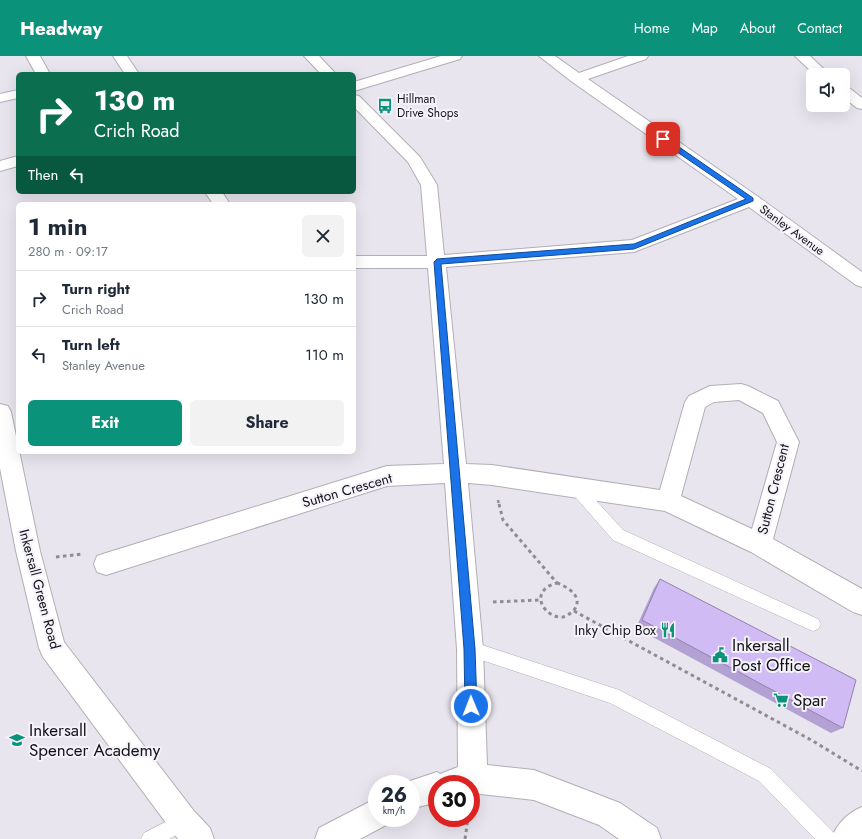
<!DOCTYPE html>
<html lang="en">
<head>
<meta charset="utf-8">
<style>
  :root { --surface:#fff; --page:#f2f2f3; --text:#1f2937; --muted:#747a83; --line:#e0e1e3; --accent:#0b927b }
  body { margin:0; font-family:Jost,sans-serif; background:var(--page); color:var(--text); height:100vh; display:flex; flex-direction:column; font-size:15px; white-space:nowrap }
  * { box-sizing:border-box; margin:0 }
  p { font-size:13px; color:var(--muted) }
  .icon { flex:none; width:22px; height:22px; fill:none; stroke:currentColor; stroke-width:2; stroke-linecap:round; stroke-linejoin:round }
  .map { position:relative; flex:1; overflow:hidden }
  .drawer { position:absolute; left:16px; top:146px; width:340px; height:252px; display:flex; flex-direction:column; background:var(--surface); border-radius:6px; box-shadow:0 4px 16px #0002 }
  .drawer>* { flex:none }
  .top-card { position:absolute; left:16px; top:16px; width:340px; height:122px; border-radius:6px; box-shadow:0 4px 16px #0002; background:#0b6e4f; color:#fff; overflow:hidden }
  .tools { position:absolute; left:806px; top:12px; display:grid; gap:8px }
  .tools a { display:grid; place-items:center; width:44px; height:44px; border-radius:6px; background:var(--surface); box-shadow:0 4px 16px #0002; font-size:20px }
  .speed { position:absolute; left:368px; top:719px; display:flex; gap:8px; font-size:20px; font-weight:700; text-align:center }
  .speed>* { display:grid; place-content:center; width:52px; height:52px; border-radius:50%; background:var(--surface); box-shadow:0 4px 16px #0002; line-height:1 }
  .speed small { font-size:10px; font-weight:400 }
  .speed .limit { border:6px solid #d22; background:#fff; color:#111 }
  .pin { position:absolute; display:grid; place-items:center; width:34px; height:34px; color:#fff; margin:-17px; border-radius:8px; box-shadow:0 2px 6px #0006 }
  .me { position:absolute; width:44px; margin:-22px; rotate:359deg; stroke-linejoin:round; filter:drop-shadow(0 0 3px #0008) }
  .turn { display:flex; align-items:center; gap:14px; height:84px; padding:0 12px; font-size:18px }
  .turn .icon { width:52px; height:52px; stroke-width:2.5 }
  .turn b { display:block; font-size:28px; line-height:34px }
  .then { display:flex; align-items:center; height:38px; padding:0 12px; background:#0003; gap:8px; font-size:15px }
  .round { display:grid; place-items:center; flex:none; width:42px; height:42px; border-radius:6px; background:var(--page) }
  .head { display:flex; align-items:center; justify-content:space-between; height:68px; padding:0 12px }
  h1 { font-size:24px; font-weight:700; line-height:30px }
  .cta { display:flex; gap:8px; margin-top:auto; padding:8px 12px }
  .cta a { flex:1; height:46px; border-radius:6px; background:var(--accent); color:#fff; font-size:16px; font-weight:700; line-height:46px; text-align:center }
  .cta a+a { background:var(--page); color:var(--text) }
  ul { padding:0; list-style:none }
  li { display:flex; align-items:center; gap:12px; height:56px; padding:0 12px; border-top:1px solid var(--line) }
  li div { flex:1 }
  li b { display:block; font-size:15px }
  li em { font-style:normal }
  header { display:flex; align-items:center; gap:24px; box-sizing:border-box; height:56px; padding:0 20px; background:var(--accent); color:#fff }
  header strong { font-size:19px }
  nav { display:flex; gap:22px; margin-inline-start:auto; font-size:14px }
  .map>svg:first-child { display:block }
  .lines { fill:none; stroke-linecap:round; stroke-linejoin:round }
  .lane-casing { stroke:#b1aeb6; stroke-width:1 }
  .street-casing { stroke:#b1aeb6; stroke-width:2 }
  .secondary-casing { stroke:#b1aeb6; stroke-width:2 }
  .path-far1 { stroke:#8f8d93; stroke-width:2.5; stroke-dasharray:3 3; stroke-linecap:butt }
  .path { stroke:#8f8d93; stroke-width:3; stroke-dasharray:3.5 3.5; stroke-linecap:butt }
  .lane { fill:#fff; fill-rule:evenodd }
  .street { fill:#fff; fill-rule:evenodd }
  .secondary { fill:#fff; fill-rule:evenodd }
  .wall { fill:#b3a1d3 }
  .building { fill:#d0bbf5; stroke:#9283ac }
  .route { fill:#1a73e8; stroke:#114b97 }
  .labels { text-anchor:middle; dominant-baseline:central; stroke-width:4; stroke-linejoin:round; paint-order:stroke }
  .far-poi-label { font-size:12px; fill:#131215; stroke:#f5f2fb; text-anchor:start }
  .far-street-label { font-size:12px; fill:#131215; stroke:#f5f2fb }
  .street-label { font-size:14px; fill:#131215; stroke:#f5f2fb }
  .poi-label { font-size:14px; fill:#131215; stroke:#f5f2fb; text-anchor:end }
  .near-poi-label { font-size:17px; fill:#131215; stroke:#f5f2fb; text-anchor:start }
</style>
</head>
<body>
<header>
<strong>Headway</strong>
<nav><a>Home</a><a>Map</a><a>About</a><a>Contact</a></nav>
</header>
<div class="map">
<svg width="862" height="783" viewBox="0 0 862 783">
  <rect width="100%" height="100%" fill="#e8e5ee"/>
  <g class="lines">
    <!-- lane casing -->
    <g class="lane-casing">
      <g id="lane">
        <polygon points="575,425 580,427 623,474 818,563 821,568 818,573 813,575 808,573 613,484 570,435 568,431 570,427"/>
        <polygon points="470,585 619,634 771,713 834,777 837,783 815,783 759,725 610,647 464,598 462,593 464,588"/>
        <polygon points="183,757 189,760 192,766 189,772 169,783 141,783 144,777"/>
      </g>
    </g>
    <!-- street casing -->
    <g class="street-casing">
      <g id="street">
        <polygon points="26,0 40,0 50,18 36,18"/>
        <polygon points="113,0 127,0 139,18 125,18"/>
        <polygon points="304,0 319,0 336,18 321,18"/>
        <polygon points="441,0 462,0 460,3 354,35 354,26"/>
        <path d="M539,0H555L579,17L628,0H648L646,3L588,23L757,140L862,216V231L856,229L749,151L634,196L446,211L466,408L492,409L660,434L685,346L689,340L710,330L741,328L748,330L778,345L799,386L773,483L862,533V559L853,556L751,496L665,455L492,429L468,427L483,593L487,709L534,714L620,747L657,772L661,783H619L599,769L534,744L471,737V728H437V746L411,753V728H401L437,716L440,718L458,711L457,593L445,427L387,430L106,519L97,516L94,508L97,500L106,497L387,410L444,408L428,212H354V200H427L421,129L408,106L354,51V39L359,40L420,101L437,129L444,199L632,184L738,143L571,25ZM739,344L763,357L777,386L752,473L681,440L705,351L714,346Z"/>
        <polygon points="795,0 810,0 830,19 815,19"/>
        <polygon points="843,30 848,31 862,42 862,53 857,52 843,41"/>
        <polygon points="18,34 18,42 0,46 0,38"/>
        <polygon points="18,100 18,110 0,115 0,105"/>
        <polygon points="205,136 222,136 230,148 213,148"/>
        <polygon points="377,742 377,762 390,762 388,768 360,783 315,783 319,772"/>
        <path d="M862,751V783H831C837,768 847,757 862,751Z"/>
      </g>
    </g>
    <!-- secondary casing -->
    <g class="secondary-casing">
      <polygon id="secondary" points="0,348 8,350 11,356 40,495 64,586 194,755 210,772 214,783 178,783 43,601 39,592 16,495 0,412"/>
    </g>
    <!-- path-far1 -->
    <polyline class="path-far1" points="498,444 499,449"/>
    <!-- path -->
    <g class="path">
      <polyline points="499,448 503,464 557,527"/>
      <polyline points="56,501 83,498"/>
      <path d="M557,527C568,531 584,541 574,554C571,557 567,560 563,561C549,563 532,544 546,532C548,530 553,528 557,527Z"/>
      <polyline points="493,546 540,544"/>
      <polyline points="574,555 813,685 862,715"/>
      <polyline points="465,783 468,762"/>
    </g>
    <!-- lane -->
    <use href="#lane" class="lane"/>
    <!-- street -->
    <use href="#street" class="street"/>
    <!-- secondary -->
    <use href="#secondary" class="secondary"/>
  </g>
  <!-- wall -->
  <polygon class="wall" points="660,523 843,672 831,677 636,572 654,532"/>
  <!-- building -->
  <polygon class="building" points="660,523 856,624 843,672 642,564"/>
  <!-- route -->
  <polygon class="route" points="661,82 666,82 753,142 753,145 634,193 441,208 475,593 477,650 475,654 471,656 467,654 465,650 464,593 434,206 437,203 634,188 746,143 661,85"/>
  <!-- icons -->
  <defs>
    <g id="bus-bare" transform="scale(1.2)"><path d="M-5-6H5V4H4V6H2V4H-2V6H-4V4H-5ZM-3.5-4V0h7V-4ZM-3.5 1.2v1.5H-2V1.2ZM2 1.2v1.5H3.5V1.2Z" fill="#0b927b" stroke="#f5f2fb" stroke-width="2.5" paint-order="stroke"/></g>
    <g id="restaurant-bare" transform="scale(1.2)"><path d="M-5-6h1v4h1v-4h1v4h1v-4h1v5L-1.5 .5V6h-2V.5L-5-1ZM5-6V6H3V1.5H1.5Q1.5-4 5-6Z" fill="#0b927b" stroke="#f5f2fb" stroke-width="2.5" paint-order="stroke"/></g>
    <g id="civic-bare" transform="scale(1.2)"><path d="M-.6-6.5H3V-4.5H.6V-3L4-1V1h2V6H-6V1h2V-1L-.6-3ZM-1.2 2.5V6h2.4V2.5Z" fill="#0b927b" stroke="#f5f2fb" stroke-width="2.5" paint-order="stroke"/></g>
    <g id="supermarket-bare" transform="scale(1.2)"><path d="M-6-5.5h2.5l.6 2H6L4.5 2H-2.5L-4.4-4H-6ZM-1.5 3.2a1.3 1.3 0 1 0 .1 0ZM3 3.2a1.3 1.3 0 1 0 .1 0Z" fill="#0b927b" stroke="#f5f2fb" stroke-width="2.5" paint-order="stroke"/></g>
    <g id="school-bare" transform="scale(1.2)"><path d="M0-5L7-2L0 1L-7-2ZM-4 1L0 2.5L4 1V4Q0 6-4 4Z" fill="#0b927b" stroke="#f5f2fb" stroke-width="2.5" paint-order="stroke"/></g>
  </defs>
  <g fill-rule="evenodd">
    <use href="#bus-bare" x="385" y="50"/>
    <use href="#restaurant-bare" x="668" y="574"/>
    <use href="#civic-bare" x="720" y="599"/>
    <use href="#supermarket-bare" x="781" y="644"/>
    <use href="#school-bare" x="17" y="684"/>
  </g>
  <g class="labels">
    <!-- far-poi labels -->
    <g class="far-poi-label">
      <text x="397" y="43">Hillman<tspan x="397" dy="14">Drive Shops</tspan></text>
    </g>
    <!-- far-street labels -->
    <g class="far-street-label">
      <text transform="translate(792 174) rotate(36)">Stanley Avenue</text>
    </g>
    <!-- street labels -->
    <g class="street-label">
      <text transform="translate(773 433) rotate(-76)">Sutton Crescent</text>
      <text transform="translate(347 434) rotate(-16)">Sutton Crescent</text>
      <text transform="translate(40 533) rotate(75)">Inkersall Green Road</text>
    </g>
    <!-- poi labels -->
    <g class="poi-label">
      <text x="656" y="574">Inky Chip Box</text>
    </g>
    <!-- near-poi labels -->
    <g class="near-poi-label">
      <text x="732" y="589">Inkersall<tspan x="732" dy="20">Post Office</tspan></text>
      <text x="793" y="644">Spar</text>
      <text x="29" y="674">Inkersall<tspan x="29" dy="20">Spencer Academy</tspan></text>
    </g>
  </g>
</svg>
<div class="tools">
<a><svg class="icon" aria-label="sound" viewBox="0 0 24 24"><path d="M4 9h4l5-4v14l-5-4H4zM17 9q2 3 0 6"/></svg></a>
</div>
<div class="speed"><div>26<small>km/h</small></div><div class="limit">30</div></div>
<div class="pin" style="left:663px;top:83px;background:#d93025"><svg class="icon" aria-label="arrive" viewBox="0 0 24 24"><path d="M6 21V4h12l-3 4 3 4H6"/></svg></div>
<svg class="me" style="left:471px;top:650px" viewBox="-20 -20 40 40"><circle r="17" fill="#1a73e8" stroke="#fff" stroke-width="3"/><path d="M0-11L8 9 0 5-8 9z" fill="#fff"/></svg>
<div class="top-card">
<div class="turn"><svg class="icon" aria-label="right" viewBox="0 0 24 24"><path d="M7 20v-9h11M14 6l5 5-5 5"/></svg><div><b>130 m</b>Crich Road</div></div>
<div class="then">Then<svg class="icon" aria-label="left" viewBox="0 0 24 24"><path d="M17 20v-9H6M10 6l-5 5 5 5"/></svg></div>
</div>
<section class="drawer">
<div class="head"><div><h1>1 min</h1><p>280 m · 09:17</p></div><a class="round"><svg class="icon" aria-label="close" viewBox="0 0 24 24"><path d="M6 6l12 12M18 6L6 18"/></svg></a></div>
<ul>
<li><svg class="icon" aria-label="right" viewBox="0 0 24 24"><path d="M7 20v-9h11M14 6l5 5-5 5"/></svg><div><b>Turn right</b><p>Crich Road</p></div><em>130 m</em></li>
<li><svg class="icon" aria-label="left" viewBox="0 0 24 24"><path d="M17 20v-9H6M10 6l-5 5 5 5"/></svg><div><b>Turn left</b><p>Stanley Avenue</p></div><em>110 m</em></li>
</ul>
<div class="cta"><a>Exit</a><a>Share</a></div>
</section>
</div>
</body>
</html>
